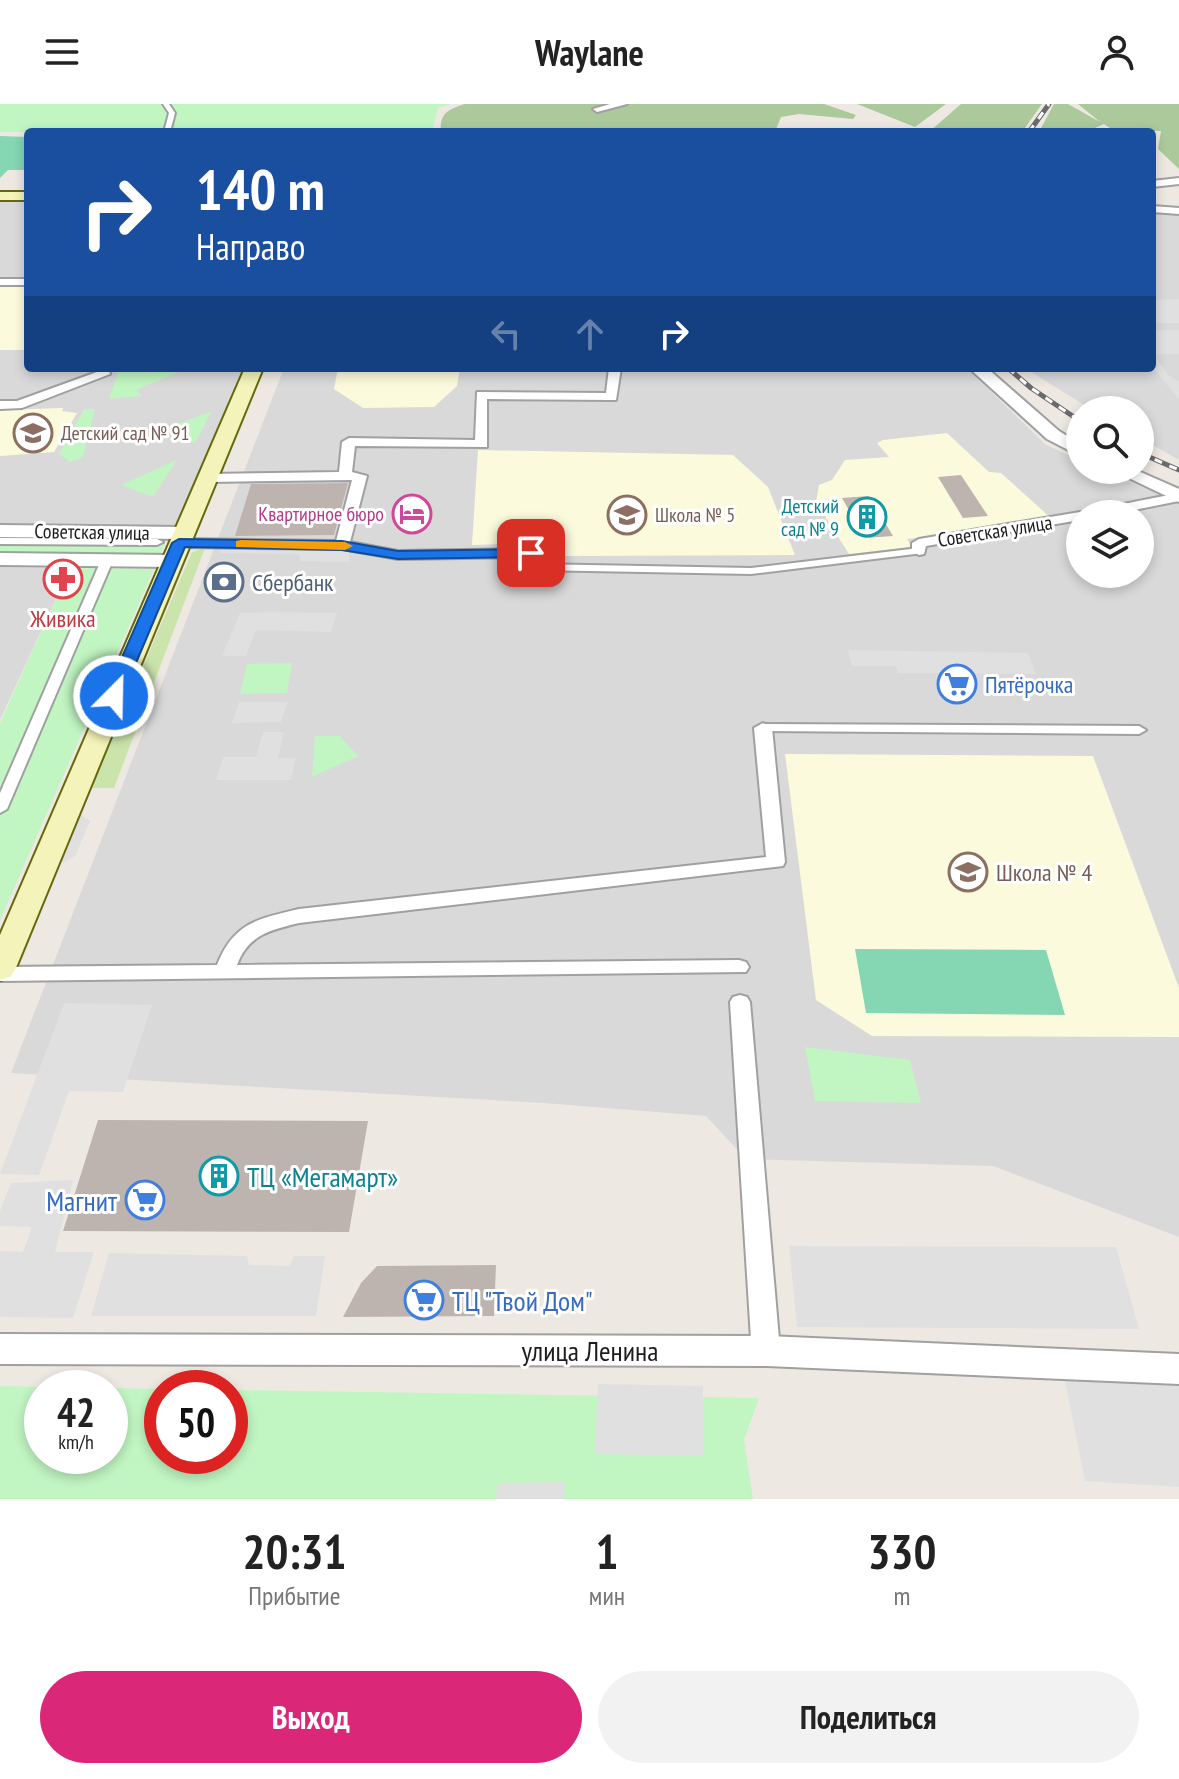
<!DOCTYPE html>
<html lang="ru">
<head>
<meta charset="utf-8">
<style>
  :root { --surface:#fff; --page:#f2f2f2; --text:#222; --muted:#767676; --accent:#db2777 }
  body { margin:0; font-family:"PT Sans Narrow",sans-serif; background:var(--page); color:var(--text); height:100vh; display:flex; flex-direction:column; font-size:30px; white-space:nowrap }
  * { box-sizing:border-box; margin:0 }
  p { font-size:26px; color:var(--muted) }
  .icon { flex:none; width:44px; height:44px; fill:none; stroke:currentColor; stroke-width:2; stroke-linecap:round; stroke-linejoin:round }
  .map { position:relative; height:1395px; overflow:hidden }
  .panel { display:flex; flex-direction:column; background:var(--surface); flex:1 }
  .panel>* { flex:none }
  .banner { position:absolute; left:24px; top:24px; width:1132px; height:244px; border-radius:8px; box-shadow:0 4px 12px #0003; background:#1a4fa0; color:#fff; overflow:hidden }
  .fabs { position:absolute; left:1066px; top:292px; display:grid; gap:16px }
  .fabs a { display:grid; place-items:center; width:88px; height:88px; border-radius:50%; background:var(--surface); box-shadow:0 4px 12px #0003; font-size:40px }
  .speed { position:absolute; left:24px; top:1266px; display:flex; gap:16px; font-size:40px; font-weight:700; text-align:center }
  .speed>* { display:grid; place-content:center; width:104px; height:104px; border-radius:50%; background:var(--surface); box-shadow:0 4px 12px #0003; line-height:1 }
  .speed small { font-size:20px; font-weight:400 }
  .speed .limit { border:12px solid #d22; background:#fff; color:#111 }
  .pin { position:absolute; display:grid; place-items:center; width:68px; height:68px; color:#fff; margin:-34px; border-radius:16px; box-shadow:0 4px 12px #0006 }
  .me { position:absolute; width:88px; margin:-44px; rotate:23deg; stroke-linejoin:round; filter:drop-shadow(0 0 6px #0008) }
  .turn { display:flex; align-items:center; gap:28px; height:168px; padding:0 40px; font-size:36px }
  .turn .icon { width:104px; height:104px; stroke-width:2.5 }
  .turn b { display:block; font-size:56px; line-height:68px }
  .lanes { display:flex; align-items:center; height:76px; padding:0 40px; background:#0003; justify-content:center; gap:40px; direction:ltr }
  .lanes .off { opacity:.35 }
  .eta { display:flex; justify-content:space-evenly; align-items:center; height:136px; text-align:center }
  .eta b { font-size:48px; font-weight:600; line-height:56px }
  .cta { display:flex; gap:16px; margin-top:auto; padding:16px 40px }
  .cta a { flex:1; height:92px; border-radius:48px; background:var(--accent); color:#fff; font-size:32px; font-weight:600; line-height:92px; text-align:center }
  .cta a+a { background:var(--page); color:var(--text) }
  header { display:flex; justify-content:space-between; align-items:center; height:104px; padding:0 40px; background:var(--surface); font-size:36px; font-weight:600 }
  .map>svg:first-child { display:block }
  .residential { fill:#dad9d9; fill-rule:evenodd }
  .education { fill:#fcfadc }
  .grass { fill:#cbe4ab }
  .forest { fill:#abc99a }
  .park { fill:#c1f5c2 }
  .pitch { fill:#85d6b2 }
  .parking { fill:#e0e0e0 }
  .building { fill:#bdb4af }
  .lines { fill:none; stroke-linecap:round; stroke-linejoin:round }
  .pedestrian-casing { stroke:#a0a0a0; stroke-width:4 }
  .minor-casing { stroke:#a0a0a0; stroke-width:4 }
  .tertiary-casing { stroke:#a0a0a0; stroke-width:4 }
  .secondary-casing { stroke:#65690d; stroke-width:4 }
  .pedestrian { fill:#fff; fill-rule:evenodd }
  .minor { fill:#fff; fill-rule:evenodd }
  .tertiary { fill:#fff; fill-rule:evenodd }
  .secondary { fill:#f4f3b9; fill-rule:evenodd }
  .rail-casing { stroke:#6a6a6a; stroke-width:5 }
  .rail { stroke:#fff; stroke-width:3; stroke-dasharray:8; stroke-linecap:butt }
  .route { fill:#1a73e8; stroke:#114b97; stroke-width:2 }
  .slow { fill:#f59e0b }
  .labels { text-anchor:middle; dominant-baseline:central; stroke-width:6; stroke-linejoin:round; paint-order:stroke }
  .far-education-label { font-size:20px; fill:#785e54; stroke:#fff; text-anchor:start }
  .far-culture-label { font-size:20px; fill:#0d838f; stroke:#fff; text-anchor:end }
  .far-hotel-label { font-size:20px; fill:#b23c85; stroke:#fff; text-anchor:end }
  .far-street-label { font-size:20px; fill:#1c1c1c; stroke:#fff }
  .service-label { font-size:24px; fill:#4e5e75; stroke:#fff; text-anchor:start }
  .health-label { font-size:24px; fill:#be3a42; stroke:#fff }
  .shop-label { font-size:24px; fill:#366cbe; stroke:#fff; text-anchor:start }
  .education-label { font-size:24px; fill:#785e54; stroke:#fff; text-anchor:start }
  .near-culture-label { font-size:28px; fill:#0d838f; stroke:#fff; text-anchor:start }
  .near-shop-label { font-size:28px; fill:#366cbe; stroke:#fff; text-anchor:end }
  .near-street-label { font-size:28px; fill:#1c1c1c; stroke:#fff }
</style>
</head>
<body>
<header><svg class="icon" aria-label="menu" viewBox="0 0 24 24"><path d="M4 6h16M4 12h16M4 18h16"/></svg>Waylane<svg class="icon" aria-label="person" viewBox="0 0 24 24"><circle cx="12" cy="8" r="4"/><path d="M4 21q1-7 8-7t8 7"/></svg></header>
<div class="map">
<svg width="1179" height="1395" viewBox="0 0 1179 1395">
  <rect width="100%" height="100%" fill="#ede9e2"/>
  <!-- residential -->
  <g class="residential">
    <polygon points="0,95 28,95 28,264 245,264 175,424 0,423"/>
    <polygon points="1152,105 1179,105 1179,356 1140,334 1140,306 1092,306 1025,264 1152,264"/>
    <path d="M284,264H967L1046,341L1080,356V366H1104L1179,399V1133L993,1062L746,1055L706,1012L544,999L11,969ZM1080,410H1140V470H1080Z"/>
    <polygon points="0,463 70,464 0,616"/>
  </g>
  <!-- education -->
  <g class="education">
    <rect x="0" y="179" width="28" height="67"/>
    <polygon points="338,264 460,264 457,282 434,303 363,304 334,285"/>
    <polygon points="63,304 62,307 77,309 54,348 0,352 0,306"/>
    <polygon points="947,329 989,368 1001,369 1053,416 907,435 912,443 849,450 816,398 819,381 832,376 845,356 889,353 877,339 883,336"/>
    <polygon points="478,346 733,351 768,383 795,451 560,452 529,439 472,441"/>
    <polygon points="785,650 1093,652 1179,884 1179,933 872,932 816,896"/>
  </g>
  <!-- grass -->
  <polygon class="grass" points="205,444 114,684 91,684 192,448"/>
  <!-- forest -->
  <g class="forest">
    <path d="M465,0H824L856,11L853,15L799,10L781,13L776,25L764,28H441C439,9 449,5 465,0Z"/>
    <polygon points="857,0 946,0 915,23"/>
    <polygon points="961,0 1042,0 1022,28 929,28"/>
    <polygon points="1054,0 1068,0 1100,18 1078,0 1179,0 1179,65 1158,45 1161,27 1113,26 1104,20 1086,28 1039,28"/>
  </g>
  <!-- park -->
  <g class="park">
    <polygon points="0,0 451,0 438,4 432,28 0,28"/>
    <polygon points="115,264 188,264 136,286 142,292 109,295 118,268"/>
    <polygon points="84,305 95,305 83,353 70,358 59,350"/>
    <polygon points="212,307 195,339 160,327"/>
    <polygon points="177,356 153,393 121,381"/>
    <polygon points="0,431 163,434 166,437 160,450 151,452 0,450"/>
    <polygon points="70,464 154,465 0,816 0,619"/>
    <polygon points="292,559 287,589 240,590 247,560"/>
    <polygon points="315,632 340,632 358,652 312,673"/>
    <polygon points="805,943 910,956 921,999 815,997"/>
    <polygon points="0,1282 100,1284 42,1284 42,1352 110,1352 110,1284 162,1285 162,1352 230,1352 230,1286 759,1294 744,1336 753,1395 0,1395"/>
  </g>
  <!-- pitch -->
  <g class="pitch">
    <polygon points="0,32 28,33 28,66 8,66 0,74"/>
    <polygon points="855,845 1046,846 1065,911 866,909"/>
  </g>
  <!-- parking -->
  <g class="parking">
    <polygon points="1179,195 1179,219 1152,219 1152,196"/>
    <polygon points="1152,226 1179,226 1179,250 1158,250 1155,253 1168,271 1179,277 1179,296 1152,262"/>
    <polygon points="220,443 349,447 349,458 300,457 299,450 220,449"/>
    <polygon points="240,509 270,508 337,509 331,528 256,526 246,552 222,552"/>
    <polygon points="848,546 1028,549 1036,570 898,569 896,562 852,562"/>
    <polygon points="239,598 288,598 281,618 232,619"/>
    <polygon points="263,628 284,628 278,654 296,654 291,676 216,676 223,653 256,653"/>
    <polygon points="79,710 90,717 75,752 58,761"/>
    <polygon points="64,899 152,901 123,988 69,987 39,1071 0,1070"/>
    <polygon points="73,1076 55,1148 94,1148 73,1214 0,1213 0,1147 23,1148 32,1123 0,1122 0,1107 11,1079"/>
    <polygon points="789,1142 1116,1143 1139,1225 797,1223"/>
    <polygon points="109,1149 247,1152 249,1161 290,1162 294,1152 325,1152 316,1212 91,1212"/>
    <polygon points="1064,1271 1179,1275 1179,1383 1085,1377"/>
    <polygon points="598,1280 703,1282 703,1352 595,1350"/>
    <polygon points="565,1378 564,1395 496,1395 497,1379"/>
  </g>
  <!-- building -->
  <g class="building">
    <polygon points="961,371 988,412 963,414 938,373"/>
    <polygon points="348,379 334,431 235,432 251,380"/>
    <polygon points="869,392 893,432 865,434 842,394"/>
    <polygon points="98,1016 368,1017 349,1128 63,1127"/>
    <polygon points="496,1161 494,1212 343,1213 361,1179 377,1162"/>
  </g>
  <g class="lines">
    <!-- pedestrian casing -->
    <g class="pedestrian-casing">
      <g id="pedestrian">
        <polygon points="163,0 169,0 175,9 170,28 164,28 169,9"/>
        <polygon points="0,434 157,435 163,438 157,441 0,440"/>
        <polygon points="919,444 925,447 923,449 751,470 534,466 528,463 534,460 751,464"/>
        <polygon points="105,458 111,461 7,705 0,709 0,689 99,461"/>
        <polygon points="763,620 1139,622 1146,626 1139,630 758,627 756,624"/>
      </g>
    </g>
    <!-- minor casing -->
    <g class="minor-casing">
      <g id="minor">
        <polygon points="610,0 627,0 597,8 593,5"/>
        <polygon points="1179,74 1179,80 1152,83 1152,77"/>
        <polygon points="1152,102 1179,104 1179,110 1152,108"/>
        <rect x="0" y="175" width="28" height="6"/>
        <polygon points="96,264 108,264 110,270 22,304 0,305 0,297 17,297 97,268"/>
        <polygon points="609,264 621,264 616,296 487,295 487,343 355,342 352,368 367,372 350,438 398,447 531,445 538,449 541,463 539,466 529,466 525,453 398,455 342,445 179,443 172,439 179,435 336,437 352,376 208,378 201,374 208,370 339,368 342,338 349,334 475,336 477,288 606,289"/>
        <polygon points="1179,389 1179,397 1114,410 1086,410 1093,406"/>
        <polygon points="1080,408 1086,410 1080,410 1080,416 926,442 924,450 919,451 912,447 912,439 919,435"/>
        <path d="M763,619L772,624L785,758L783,762L299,819C270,826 248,831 237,861L739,856L746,858L749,863L746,868L0,877V863L217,861C234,818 258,815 299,805L766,753L754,624Z"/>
        <polygon points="740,891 747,893 750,898 780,1247 776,1255 767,1258 758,1255 751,1235 730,898 733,893"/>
      </g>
    </g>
    <!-- tertiary casing -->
    <g class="tertiary-casing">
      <g id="tertiary">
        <polygon points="969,264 987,264 1059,327 1080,340 1080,352 1047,335"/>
        <polygon points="1112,366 1136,366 1179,385 1179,398"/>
        <polygon points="0,421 184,423 194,429 184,435 0,433"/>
        <polygon points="0,449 172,451 182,457 172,463 0,461"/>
        <polygon points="0,1230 767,1232 1179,1250 1179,1280 767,1262 0,1260"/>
      </g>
    </g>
    <!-- secondary casing -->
    <g class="secondary-casing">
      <g id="secondary">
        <rect x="0" y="88" width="28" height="8"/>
        <polygon points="245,264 263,264 15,866 10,873 0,876 0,831"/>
      </g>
    </g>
    <!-- pedestrian -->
    <use href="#pedestrian" class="pedestrian"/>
    <!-- minor -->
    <use href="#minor" class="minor"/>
    <!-- tertiary -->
    <use href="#tertiary" class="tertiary"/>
    <!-- secondary -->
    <use href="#secondary" class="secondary"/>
    <!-- rail casing -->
    <g class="rail-casing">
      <g id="rail">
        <polyline points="1029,28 1049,0"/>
        <polyline points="1008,264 1031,284 1080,317"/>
        <polyline points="1140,349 1179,366"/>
      </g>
    </g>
    <!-- rail -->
    <use href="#rail" class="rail"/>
  </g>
  <!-- route -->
  <polygon class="route" points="179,435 342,437 398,447 531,445 539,449 531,453 398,455 342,446 185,443 122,592 120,596 108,596 105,592 172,439"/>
  <!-- slow -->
  <polygon class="slow" points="241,436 345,438 353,442 345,446 236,443 236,437"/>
  <!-- icons -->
  <defs>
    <g id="school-ring" transform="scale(2)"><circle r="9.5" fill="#fff" stroke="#8d6e63" stroke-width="1.5"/><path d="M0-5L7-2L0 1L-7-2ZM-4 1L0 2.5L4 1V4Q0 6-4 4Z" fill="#8d6e63"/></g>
    <g id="hotel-ring" transform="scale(2)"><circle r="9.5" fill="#fff" stroke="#d1479c" stroke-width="1.5"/><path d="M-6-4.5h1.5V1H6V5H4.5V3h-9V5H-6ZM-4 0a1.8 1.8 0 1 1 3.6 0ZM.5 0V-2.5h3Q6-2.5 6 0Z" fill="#d1479c"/></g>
    <g id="building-ring" transform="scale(2)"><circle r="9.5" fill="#fff" stroke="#0f9aa8" stroke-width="1.5"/><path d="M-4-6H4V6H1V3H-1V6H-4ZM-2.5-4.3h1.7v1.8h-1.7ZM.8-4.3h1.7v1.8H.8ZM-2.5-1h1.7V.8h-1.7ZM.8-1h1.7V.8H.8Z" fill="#0f9aa8"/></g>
    <g id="pharmacy-ring" transform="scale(2)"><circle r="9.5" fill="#fff" stroke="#e0444e" stroke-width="1.5"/><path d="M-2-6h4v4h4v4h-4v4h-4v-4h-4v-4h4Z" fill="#e0444e"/></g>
    <g id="bank-ring" transform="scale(2)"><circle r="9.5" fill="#fff" stroke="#5c6f8a" stroke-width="1.5"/><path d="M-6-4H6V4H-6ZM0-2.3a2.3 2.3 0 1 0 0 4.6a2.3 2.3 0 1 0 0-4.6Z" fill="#5c6f8a"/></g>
    <g id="supermarket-ring" transform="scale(2)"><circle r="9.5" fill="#fff" stroke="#3f7fe0" stroke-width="1.5"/><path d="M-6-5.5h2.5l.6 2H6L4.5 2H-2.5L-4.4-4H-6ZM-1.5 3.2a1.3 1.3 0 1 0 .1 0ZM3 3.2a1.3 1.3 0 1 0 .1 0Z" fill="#3f7fe0"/></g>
  </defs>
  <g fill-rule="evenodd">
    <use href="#school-ring" x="33" y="329"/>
    <use href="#hotel-ring" x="412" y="410"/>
    <use href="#school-ring" x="627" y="411"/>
    <use href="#building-ring" x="867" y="413"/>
    <use href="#pharmacy-ring" x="63" y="475"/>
    <use href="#bank-ring" x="224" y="478"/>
    <use href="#supermarket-ring" x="957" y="580"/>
    <use href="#school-ring" x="968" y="768"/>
    <use href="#building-ring" x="219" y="1072"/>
    <use href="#supermarket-ring" x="145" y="1096"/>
    <use href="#supermarket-ring" x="424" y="1196"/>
  </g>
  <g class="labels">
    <!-- far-education labels -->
    <g class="far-education-label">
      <text x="61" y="329">Детский сад № 91</text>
      <text x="655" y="411">Школа № 5</text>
    </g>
    <!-- far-culture labels -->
    <g class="far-culture-label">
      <text x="839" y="402">Детский<tspan x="839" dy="23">сад № 9</tspan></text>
    </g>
    <!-- far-hotel labels -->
    <g class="far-hotel-label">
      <text x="384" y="410">Квартирное бюро</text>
    </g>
    <!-- far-street labels -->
    <g class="far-street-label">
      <text transform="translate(995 427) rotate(-9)">Советская улица</text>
      <text transform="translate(92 428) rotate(1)">Советская улица</text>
    </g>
    <!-- service labels -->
    <g class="service-label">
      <text x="252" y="478">Сбербанк</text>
    </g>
    <!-- health labels -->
    <g class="health-label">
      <text x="63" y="514">Живика</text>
    </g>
    <!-- shop labels -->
    <g class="shop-label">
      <text x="985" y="580">Пятёрочка</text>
    </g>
    <!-- education labels -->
    <g class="education-label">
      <text x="996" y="768">Школа № 4</text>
    </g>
    <!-- near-culture labels -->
    <g class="near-culture-label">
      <text x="247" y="1072">ТЦ «Мегамарт»</text>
    </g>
    <!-- near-shop labels -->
    <g class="near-shop-label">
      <text x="117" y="1096">Магнит</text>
      <text x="452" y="1196" text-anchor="start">ТЦ "Твой Дом"</text>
    </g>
    <!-- near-street labels -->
    <g class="near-street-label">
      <text x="590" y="1246">улица Ленина</text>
    </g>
  </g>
</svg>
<div class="fabs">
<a><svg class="icon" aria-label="search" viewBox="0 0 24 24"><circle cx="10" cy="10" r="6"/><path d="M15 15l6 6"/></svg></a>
<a><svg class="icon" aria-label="layers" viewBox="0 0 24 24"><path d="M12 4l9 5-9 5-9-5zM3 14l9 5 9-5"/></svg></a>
</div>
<div class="speed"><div>42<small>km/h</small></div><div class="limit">50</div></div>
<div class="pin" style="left:531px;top:449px;background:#d93025"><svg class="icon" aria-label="arrive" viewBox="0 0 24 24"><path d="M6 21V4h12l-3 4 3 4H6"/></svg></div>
<svg class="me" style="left:114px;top:592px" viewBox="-20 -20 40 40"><circle r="17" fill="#1a73e8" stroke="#fff" stroke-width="3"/><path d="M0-11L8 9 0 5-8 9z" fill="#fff"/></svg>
<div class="banner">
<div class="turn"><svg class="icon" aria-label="right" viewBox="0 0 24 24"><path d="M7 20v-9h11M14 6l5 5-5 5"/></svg><div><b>140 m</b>Направо</div></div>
<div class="lanes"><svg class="icon off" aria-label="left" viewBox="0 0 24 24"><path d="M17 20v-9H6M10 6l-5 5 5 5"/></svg><svg class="icon off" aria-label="ahead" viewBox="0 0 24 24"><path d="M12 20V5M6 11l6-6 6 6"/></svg><svg class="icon" aria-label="right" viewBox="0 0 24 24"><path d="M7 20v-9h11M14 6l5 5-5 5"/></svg></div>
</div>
</div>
<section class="panel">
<div class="eta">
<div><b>20:31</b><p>Прибытие</p></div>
<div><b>1</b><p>мин</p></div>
<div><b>330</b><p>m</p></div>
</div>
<div class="cta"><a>Выход</a><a>Поделиться</a></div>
</section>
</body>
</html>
